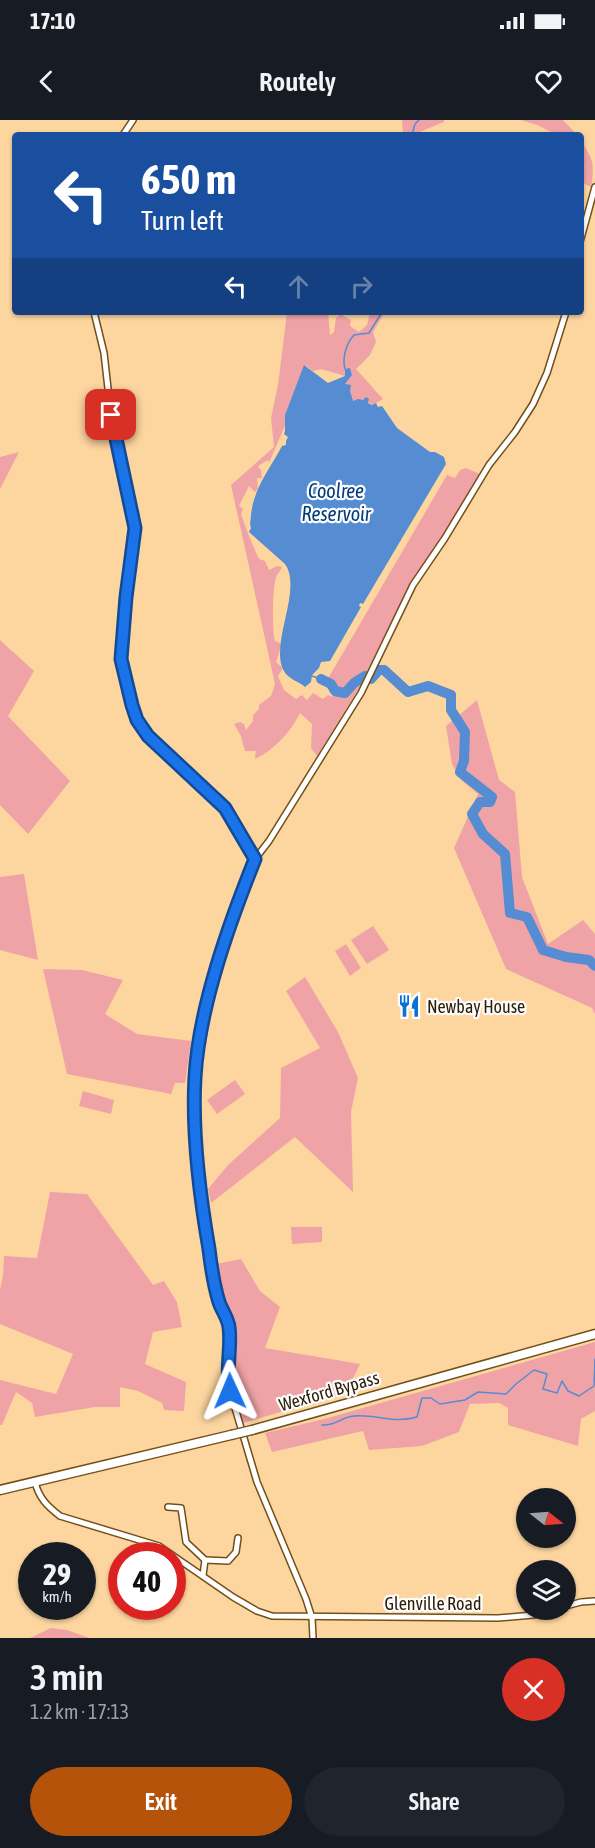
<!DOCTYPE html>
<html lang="en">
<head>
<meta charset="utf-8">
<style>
  :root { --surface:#171b24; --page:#20242c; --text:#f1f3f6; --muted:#9ea1a6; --accent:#b45309 }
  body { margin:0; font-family:"Asap Condensed",sans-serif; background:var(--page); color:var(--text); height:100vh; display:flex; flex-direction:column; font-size:22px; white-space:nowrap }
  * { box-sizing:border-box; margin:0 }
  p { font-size:20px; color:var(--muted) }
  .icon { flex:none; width:33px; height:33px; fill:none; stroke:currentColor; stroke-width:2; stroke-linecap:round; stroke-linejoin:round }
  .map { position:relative; height:1518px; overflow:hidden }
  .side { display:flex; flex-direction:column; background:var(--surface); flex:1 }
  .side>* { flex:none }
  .banner { position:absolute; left:12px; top:12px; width:572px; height:183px; border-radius:6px; box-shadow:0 2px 4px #0004; background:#1a4fa0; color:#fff; overflow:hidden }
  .needle { width:39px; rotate:107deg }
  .buttons { position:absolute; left:516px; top:1368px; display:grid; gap:12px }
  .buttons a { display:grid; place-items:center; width:60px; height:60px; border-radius:50%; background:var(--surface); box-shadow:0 2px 4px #0004; font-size:30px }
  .speed { position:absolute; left:18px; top:1422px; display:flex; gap:12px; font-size:30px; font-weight:700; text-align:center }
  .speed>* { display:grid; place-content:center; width:78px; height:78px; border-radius:50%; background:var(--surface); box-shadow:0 2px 4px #0004; line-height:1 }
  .speed small { font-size:15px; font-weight:400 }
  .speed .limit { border:9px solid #d22; background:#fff; color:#111 }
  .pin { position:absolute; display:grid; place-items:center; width:51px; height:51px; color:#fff; margin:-26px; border-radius:12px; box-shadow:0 3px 9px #0006 }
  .me { position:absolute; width:66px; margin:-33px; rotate:359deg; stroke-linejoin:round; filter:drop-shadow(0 0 4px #0008) }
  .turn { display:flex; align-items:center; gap:21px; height:126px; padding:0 30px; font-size:27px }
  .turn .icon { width:78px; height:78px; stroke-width:2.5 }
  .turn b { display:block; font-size:42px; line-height:51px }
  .lanes { display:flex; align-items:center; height:57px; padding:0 30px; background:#0003; justify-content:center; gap:30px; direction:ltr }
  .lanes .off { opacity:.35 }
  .round { display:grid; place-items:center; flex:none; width:63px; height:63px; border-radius:32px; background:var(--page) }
  .headline { display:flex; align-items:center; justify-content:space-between; height:102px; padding:0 30px }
  h1 { font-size:36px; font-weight:600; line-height:45px }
  .button { display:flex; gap:12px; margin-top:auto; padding:12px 30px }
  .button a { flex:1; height:69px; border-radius:36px; background:var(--accent); color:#fff; font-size:24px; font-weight:600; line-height:69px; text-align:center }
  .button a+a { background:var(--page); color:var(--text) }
  .status { display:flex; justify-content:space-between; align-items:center; height:42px; padding:0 30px; background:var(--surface); direction:ltr }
  .status svg { height:16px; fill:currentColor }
  header { display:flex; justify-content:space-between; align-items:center; height:78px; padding:0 30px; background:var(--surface); font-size:27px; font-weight:600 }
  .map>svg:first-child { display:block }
  .green { fill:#f0a3a7 }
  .water { fill:#558cd2 }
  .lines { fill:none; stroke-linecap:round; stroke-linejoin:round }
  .stream { stroke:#558cd2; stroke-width:1.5 }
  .river { stroke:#558cd2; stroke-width:10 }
  .minor-casing { stroke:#72501a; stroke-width:8 }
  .highway-casing { stroke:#72501a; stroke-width:11 }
  .minor { stroke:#fff; stroke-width:5 }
  .highway { stroke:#fff; stroke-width:8 }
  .highway-bridge-casing { stroke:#72501a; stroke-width:11; stroke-linecap:butt }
  .highway-bridge { stroke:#fff; stroke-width:8 }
  .route-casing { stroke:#114b97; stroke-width:15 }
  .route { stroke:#1a73e8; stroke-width:10 }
  .labels { text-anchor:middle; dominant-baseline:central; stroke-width:4.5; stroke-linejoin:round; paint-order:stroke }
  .poi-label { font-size:18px; fill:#2c1d07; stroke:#fdfdfd; text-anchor:start }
  .street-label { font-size:18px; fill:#2c1d07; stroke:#fdfdfd }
  .water-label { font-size:20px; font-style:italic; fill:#003b7a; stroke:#fdfdfd }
</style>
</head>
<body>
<div class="status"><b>17:10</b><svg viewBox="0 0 49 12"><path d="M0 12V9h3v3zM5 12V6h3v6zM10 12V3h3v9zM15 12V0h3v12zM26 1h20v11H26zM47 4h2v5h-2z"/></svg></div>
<header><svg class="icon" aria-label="back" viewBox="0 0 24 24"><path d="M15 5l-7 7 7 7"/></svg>Routely<svg class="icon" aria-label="heart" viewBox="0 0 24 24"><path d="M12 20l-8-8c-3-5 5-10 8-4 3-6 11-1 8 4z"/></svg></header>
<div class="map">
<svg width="595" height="1518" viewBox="0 0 595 1518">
  <rect width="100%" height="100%" fill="#fdd59f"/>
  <!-- green -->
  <g class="green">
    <polygon points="402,0 444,0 444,2 417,13 416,15 403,15"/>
    <polygon points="521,0 563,0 577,15 557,15 537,5"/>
    <path d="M580,20C593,38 595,44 591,67L581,62Z"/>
    <path d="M287,192H328L330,215L334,212L336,198L340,194L351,200L350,206L359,212L367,205L370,192H385L373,212L376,222L370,235L356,249L383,279L373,285L368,282L369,280L366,277L364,280L352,281L350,271L345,264L352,255L350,249H345L347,252L345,256L321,249L313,251L305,245L285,295L286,303L269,343L268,340L258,346L261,350L262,358H257L258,369L255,372L249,366L239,386L243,389L241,394C246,409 252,424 259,439L265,441L269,450L277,446L282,447C281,450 279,452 277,455C272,464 272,512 275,521L280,523L281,527L276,542L283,548L278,556L284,570L296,579L302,575L307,580L313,573L323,579L328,575L332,577L335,571L331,564L326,562L447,355L455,358L460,350L466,348L480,354L443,416L410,464L357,571L317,636L311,628L312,604L300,593C291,612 274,630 255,639L256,631H245L241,616L234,604L240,602L244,604L246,610L253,601V595L259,589V585L271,576L275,564L231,365L274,327L271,298L278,265Z"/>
    <polygon points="19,332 0,369 0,337"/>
    <polygon points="0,520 34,551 8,596 70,661 28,714 0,685"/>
    <polygon points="477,580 499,660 515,672 522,757 548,824 583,800 595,814 595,894 592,888 506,849 454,728 478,674 461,660 452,644 446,606"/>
    <polygon points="24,754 38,840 0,830 0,757"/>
    <polygon points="373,806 389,830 367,844 351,820"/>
    <polygon points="346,824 361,848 350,856 335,831"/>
    <polygon points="43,849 82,850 123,860 105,894 137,914 191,921 185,963 175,963 171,974 67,954"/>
    <polygon points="305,857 338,912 358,958 351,992 353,1072 295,1017 211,1083 208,1069 228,1045 280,998 281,948 320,928 286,871"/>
    <polygon points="235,960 245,974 217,994 207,980"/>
    <polygon points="83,971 114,980 111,994 79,986"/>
    <polygon points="50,1072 87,1074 153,1165 164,1161 177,1182 182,1207 153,1212 145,1244 186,1262 184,1291 164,1290 162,1283 138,1271 120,1267 120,1287 95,1287 35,1297 32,1283 16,1272 2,1305 0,1305 0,1260 56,1274 73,1234 0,1204 0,1170 3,1155 4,1136 37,1138"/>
    <polygon points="291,1107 322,1107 322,1122 292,1124"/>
    <polygon points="241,1139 260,1171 280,1187 265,1228 360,1244 346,1273 243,1303 231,1257 235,1215 216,1144"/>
    <polygon points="595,1222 595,1291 581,1299 578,1326 508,1305 508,1288 499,1283 470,1284 459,1312 422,1326 369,1330 363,1311 272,1332 265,1313 324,1299"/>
    <polygon points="51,1508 67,1510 89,1518 30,1518"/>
  </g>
  <!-- water -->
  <path class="water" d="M304,245L328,263L345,256V249L350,248L352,255L345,264L351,265L350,271L353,281L358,279L363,280L366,277L369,279L368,283L372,285L376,283L378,287L382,286L397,308L430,332H435L444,337L446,344L363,484L360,483L359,486L361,487L330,541L321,542L319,548L312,555L311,562L305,567C300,562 291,560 286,554C266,528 304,471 285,444L249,412L251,408C249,403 251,400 251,395C254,367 270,349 282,326L286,325V321L288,317L284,314L285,311V295Z"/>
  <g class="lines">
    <!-- stream -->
    <g class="stream">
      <polyline points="412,15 415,4 419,0"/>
      <path d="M345,249C342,238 346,224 354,215L369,213L382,192"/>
      <polyline points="312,556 321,559"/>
      <path d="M322,1305C336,1306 341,1297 354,1296C377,1294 393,1304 417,1297L422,1278H431L440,1284L465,1280L478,1272L506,1274L516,1264L534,1250L547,1254L543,1269L557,1273L562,1261L568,1271L579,1276L594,1266L595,1239"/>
    </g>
    <!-- river -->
    <g class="river">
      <polyline points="321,559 331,564 335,571 345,573 354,563 365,556"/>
      <polyline points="371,559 379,550 384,550 408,572 428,566 451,575 451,590 465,612 464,641 460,652 492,677 490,682 480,682 472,694 483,714 505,734 510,793 527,797 543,830 566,837 589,840 595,846"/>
    </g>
    <!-- minor casing -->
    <g class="minor-casing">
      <g id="minor">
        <polyline points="123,15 133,0"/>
        <polyline points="580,122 595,67"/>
        <polyline points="94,192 104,233 111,295 136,408 126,477 121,539 132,585 137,600 148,617 225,688 255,739"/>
        <path d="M35,1362C39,1378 47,1386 60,1396L159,1426L233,1477L257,1491L272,1496L498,1498L533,1495L554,1490"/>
        <polyline points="168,1387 181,1388 186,1422 205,1440 203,1455"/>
        <polyline points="205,1440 228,1441 236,1432 238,1418"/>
        <polyline points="566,1486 581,1482 595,1481"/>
        <polyline points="313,1518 312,1498 306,1479 257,1362 230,1271 228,1261 229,1208 226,1196 219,1182 209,1129 197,1015 196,956 201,910 224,823 238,780 255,739 269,721 361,573 413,465 445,418 489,345 515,312 533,284 547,253 566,192"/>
      </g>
    </g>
    <!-- highway casing -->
    <g class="highway-casing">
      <g id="highway">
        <polyline points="252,1310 595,1214"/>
        <polyline points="0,1370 231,1315"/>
      </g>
    </g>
    <!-- minor -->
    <use href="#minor" class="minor"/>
    <!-- highway -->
    <use href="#highway" class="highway"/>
    <!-- highway-bridge casing -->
    <g class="highway-bridge-casing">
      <polyline id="highway-bridge" points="231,1315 252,1310"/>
    </g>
    <!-- highway-bridge -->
    <use href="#highway-bridge" class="highway-bridge"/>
  </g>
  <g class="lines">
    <!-- route casing -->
    <g class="route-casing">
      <path id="route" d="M111,295L135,408L126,477L121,539L132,585L137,600L148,616L225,688L255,739C229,804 199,887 195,957C192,1009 200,1077 209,1129C211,1146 214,1166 219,1182C222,1191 228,1198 229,1207C232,1228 225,1250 230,1271"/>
    </g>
    <!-- route -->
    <use href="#route" class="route"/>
  </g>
  <!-- icons -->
  <defs>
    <g id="restaurant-bare" transform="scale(1.8)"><path d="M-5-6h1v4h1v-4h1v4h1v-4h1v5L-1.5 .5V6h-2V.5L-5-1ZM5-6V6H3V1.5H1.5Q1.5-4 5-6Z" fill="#0a71d9" stroke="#fdfdfd" stroke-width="2.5" paint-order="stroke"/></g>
  </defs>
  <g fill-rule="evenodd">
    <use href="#restaurant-bare" x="409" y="886"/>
  </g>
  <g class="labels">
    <!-- poi labels -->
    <g class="poi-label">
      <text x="427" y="886">Newbay House</text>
    </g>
    <!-- street labels -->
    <g class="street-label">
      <text transform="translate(329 1271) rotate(-16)">Wexford Bypass</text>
      <text x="433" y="1483">Glenville Road</text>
    </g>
    <!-- water labels -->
    <g class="water-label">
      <text x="336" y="370">Coolree<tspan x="336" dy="23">Reservoir</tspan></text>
    </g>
  </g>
</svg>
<div class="buttons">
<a><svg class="needle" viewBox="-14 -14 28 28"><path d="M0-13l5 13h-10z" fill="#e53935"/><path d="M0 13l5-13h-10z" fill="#9ea1a6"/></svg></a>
<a><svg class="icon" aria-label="layers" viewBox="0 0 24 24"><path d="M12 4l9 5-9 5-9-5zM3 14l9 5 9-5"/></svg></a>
</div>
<div class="speed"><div>29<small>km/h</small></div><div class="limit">40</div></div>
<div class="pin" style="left:111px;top:295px;background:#d93025"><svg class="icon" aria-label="arrive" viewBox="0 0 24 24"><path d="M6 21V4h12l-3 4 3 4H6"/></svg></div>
<svg class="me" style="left:230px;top:1271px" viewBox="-20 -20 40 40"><path d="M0-17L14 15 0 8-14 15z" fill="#1a73e8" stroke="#fff" stroke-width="4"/></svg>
<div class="banner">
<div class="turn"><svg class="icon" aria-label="left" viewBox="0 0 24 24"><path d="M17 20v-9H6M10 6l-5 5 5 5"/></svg><div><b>650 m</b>Turn left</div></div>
<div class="lanes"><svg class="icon" aria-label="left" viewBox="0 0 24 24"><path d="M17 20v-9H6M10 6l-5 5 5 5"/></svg><svg class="icon off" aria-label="ahead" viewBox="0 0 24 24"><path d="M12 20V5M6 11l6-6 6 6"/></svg><svg class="icon off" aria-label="right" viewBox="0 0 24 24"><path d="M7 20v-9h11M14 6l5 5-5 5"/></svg></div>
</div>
</div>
<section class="side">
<div class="headline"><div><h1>3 min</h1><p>1.2 km · 17:13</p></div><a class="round" style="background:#d93025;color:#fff"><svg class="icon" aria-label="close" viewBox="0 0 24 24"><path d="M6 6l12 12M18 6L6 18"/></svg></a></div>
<div class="button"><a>Exit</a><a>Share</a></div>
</section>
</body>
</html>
